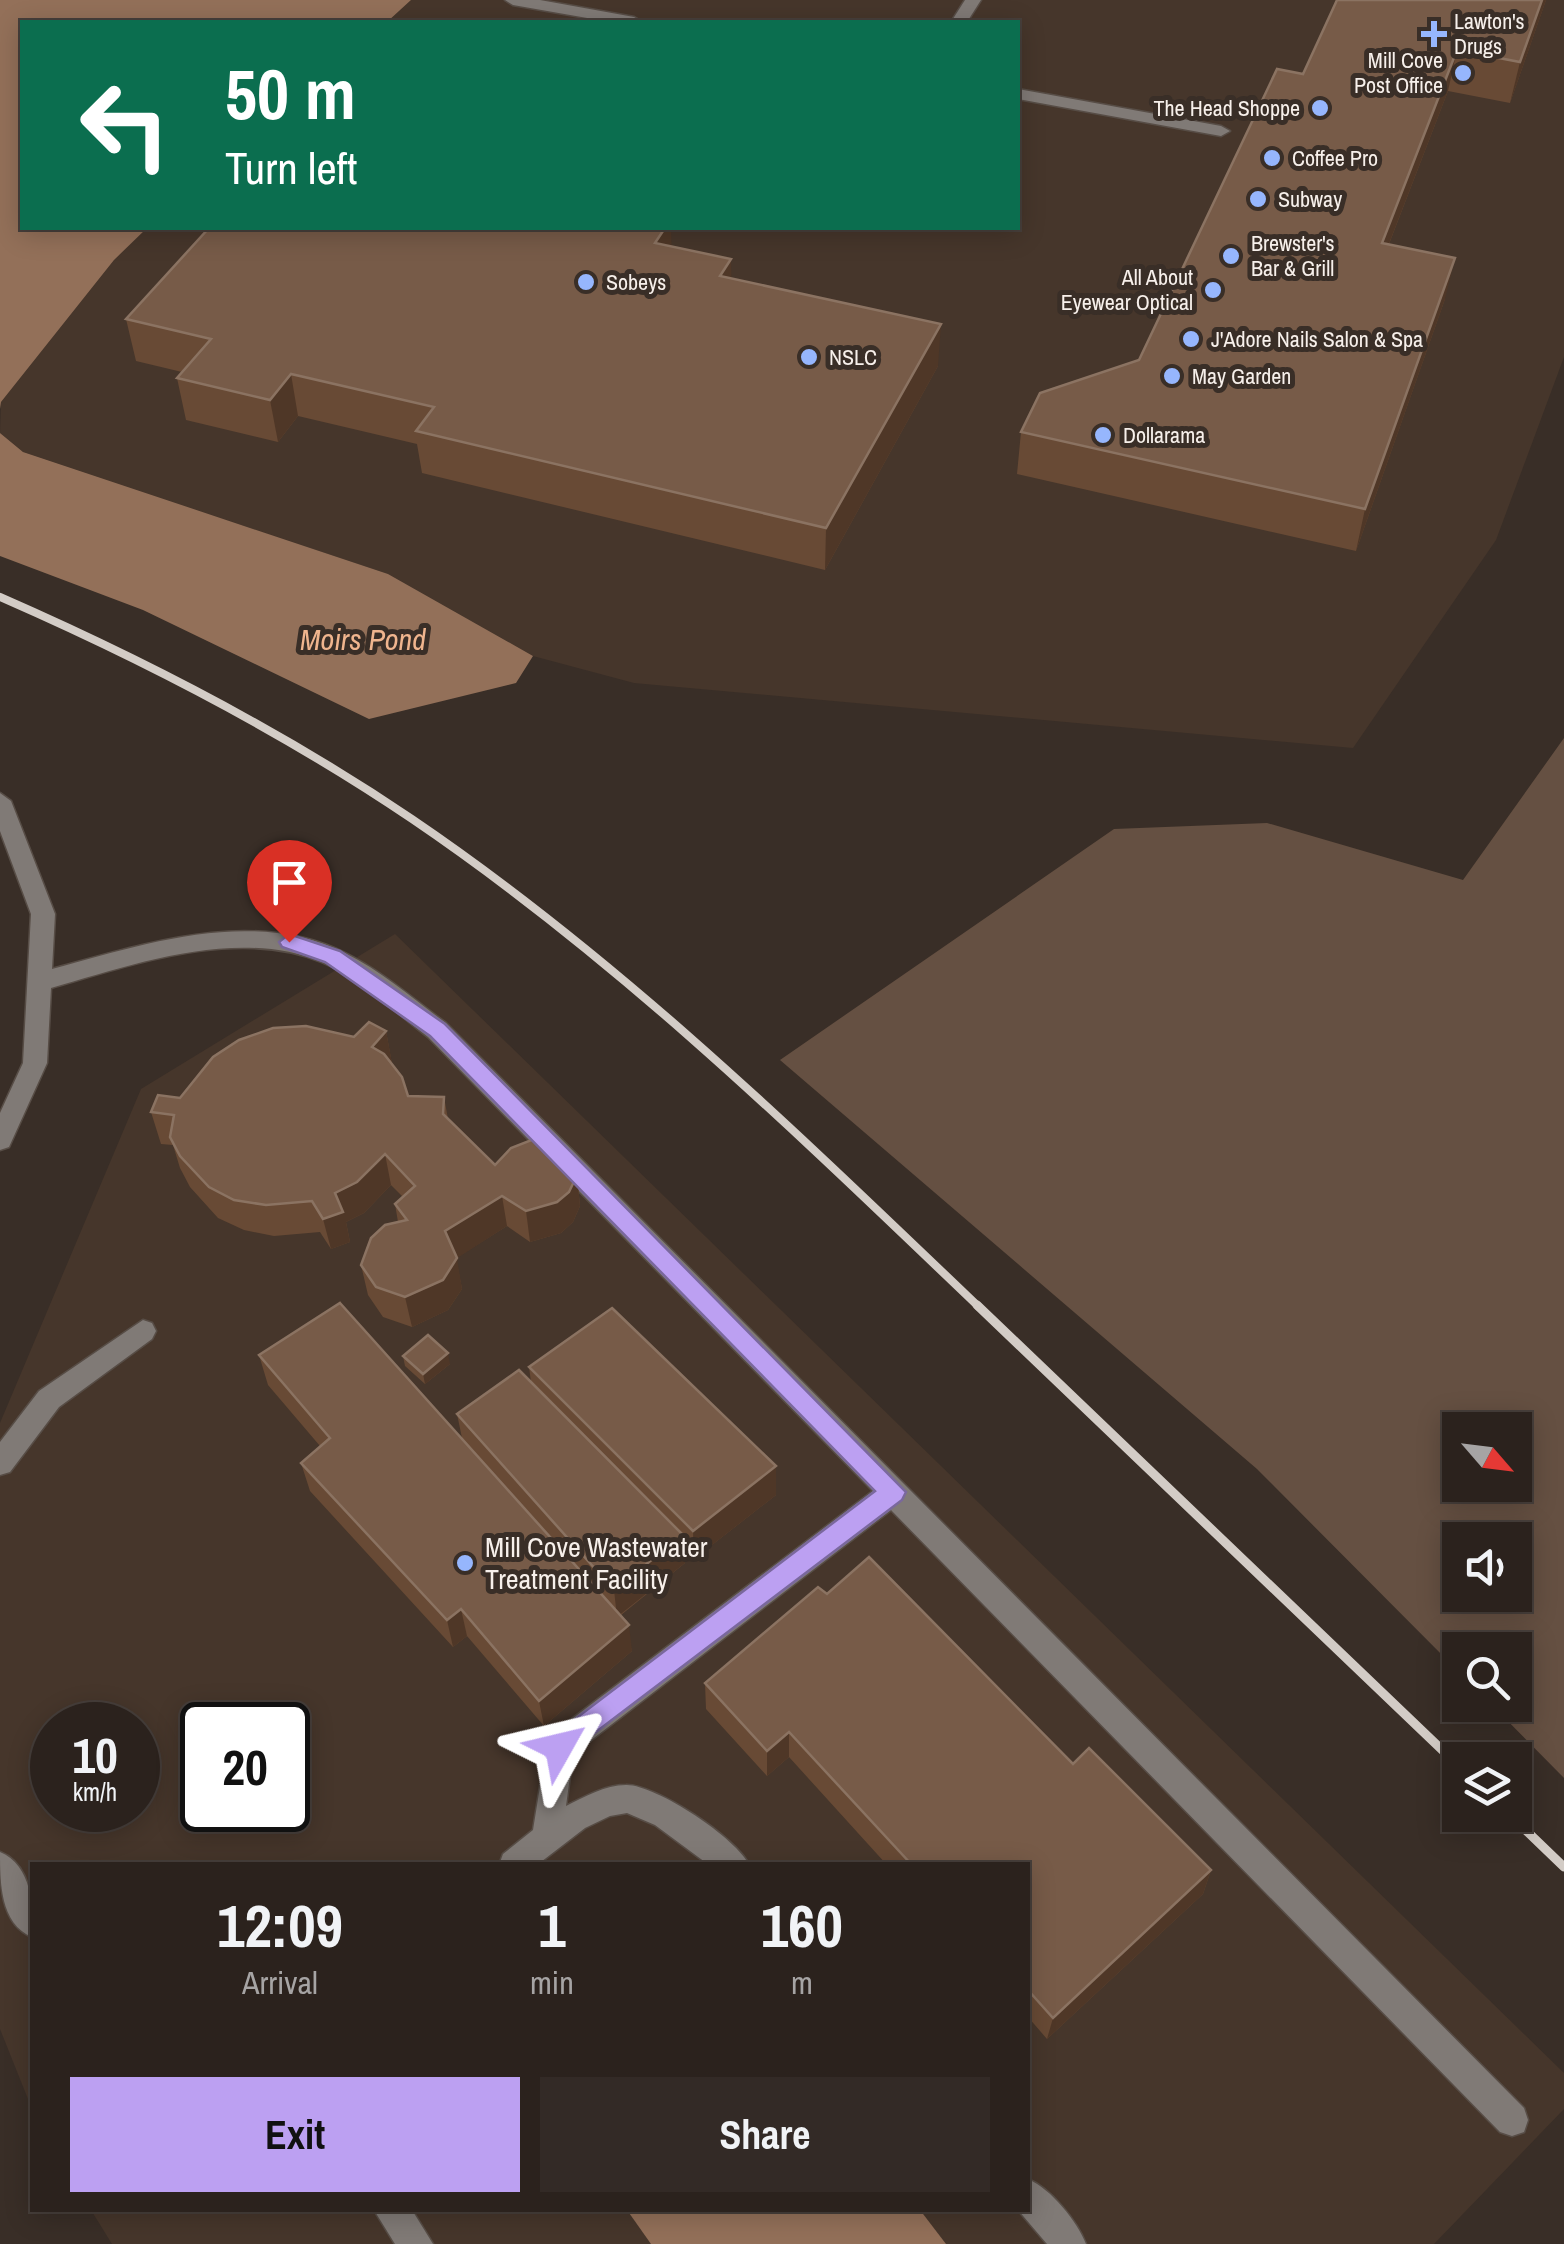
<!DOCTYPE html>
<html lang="en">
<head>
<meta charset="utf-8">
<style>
  :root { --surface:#2b221d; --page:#332a26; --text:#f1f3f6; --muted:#a6a4a4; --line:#473f3b; --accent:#bca0f2 }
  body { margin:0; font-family:"Archivo Narrow",sans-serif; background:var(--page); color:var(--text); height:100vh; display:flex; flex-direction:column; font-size:38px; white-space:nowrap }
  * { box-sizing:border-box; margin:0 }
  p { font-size:32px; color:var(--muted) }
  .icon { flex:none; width:55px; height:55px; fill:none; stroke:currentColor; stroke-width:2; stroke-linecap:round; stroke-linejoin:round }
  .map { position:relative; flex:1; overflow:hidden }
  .sheet { position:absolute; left:30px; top:1862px; width:1000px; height:350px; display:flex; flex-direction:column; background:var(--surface); border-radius:0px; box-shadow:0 5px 25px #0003,0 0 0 2px var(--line) }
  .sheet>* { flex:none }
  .top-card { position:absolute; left:20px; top:20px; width:1000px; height:210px; border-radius:0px; box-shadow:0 5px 25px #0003,0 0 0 2px var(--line); background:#0b6e4f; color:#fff; overflow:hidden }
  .needle { width:65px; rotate:118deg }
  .fabs { position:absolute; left:1442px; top:1412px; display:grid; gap:20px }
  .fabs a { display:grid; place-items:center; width:90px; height:90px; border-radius:0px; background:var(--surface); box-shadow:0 5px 25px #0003,0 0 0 2px var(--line); font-size:50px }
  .speed { position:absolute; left:30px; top:1702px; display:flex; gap:20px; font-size:50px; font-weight:700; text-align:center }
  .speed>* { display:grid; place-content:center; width:130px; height:130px; border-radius:50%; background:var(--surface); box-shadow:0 5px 25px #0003,0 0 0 2px var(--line); line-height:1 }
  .speed small { font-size:25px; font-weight:400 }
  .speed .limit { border:5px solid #111; border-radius:15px; background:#fff; color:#111 }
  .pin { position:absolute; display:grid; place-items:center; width:85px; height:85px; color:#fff; margin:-102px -42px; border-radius:50% 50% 50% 0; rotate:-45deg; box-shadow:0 0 10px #0007 }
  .pin .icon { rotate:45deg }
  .me { position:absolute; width:110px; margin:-55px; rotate:53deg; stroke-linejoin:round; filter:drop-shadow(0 0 8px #0008) }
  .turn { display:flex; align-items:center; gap:35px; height:210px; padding:0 40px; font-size:45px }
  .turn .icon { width:130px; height:130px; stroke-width:2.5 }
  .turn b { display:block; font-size:70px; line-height:85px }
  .eta { display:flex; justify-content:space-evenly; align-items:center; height:170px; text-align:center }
  .eta b { font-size:60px; font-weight:800; line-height:70px }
  .cta { display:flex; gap:20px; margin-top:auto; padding:20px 40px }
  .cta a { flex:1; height:115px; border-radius:0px; background:var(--accent); color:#111; font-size:40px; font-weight:800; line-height:115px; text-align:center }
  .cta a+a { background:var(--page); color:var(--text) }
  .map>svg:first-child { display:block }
  .built { fill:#46362b; fill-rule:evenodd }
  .green { fill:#655042; fill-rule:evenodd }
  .water { fill:#937059 }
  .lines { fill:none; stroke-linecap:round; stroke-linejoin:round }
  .minor-casing { stroke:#574d46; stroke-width:3 }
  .minor { fill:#807a76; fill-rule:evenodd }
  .rail-far1 { stroke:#d3ccc6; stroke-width:8 }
  .rail { stroke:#d3ccc6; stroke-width:9 }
  .wall { fill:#684a35 }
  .shaded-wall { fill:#4f3727 }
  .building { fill:#775b48; stroke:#8b7362; stroke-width:2.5 }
  .route { fill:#bca0f2; stroke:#7a689d; stroke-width:2.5 }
  .poi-dot { fill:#96b6fd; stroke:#392e27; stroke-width:4 }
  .labels { text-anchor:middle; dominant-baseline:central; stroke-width:10; stroke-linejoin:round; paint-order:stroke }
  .far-poi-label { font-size:22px; fill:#f7f0eb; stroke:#392e27; text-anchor:start }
  .poi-label { font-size:28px; fill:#f7f0eb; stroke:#392e27; text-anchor:start }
  .water-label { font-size:30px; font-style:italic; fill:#f0b58e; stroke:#392e27 }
</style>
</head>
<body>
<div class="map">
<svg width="1564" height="2244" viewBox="0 0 1564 2244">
  <rect width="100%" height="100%" fill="#392e27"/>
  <!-- built -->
  <g class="built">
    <polygon points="411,0 1564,0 1564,357 1496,540 1353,748 634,683 533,656 388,574 23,452 0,433 1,402 114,260 147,228 1018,228 1018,22 387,22"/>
    <path d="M395,934L1564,2073V2109L1434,2244H112L91,2210H1028V1865H32V2109L0,2029V1423L141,1089ZM52,1725H138V1810H52ZM202,1725H288V1810H202Z"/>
  </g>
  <!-- green -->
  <path class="green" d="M1564,738V1778L1492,1705H1515V1650H1460V1673L1257,1469L780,1060L1114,829L1267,823L1463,880ZM1460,1430H1515V1485H1460ZM1460,1540H1515V1595H1460Z"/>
  <!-- water -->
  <g class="water">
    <polygon points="0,0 411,0 387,22 22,22 22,228 147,228 114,260 1,402 0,409"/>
    <polygon points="0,433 23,452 388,574 533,656 516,683 369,719 143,610 0,556"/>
    <polygon points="627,2210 920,2210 946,2244 651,2244"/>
  </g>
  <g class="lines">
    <!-- minor casing -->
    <g class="minor-casing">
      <g id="minor">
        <polygon points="505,0 540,0 634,17 642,22 610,22 513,5"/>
        <polygon points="965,0 981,0 967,22 951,22"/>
        <polygon points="1018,89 1221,126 1230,131 1221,136 1018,99"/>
        <path d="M0,793L11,801L55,914L52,969C144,944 253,907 345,953C382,971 413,999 446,1023L1524,2108L1528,2120L1524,2132L1512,2136L1500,2132L891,1510L573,1754L566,1806C584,1797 605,1785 626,1785C655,1784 738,1839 749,1865H709L655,1825L627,1813L610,1816L585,1828L537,1865H499L503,1854L533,1830L548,1737L873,1491L428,1037C394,1011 361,978 322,962C237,927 134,964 51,988L47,1063L9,1147L0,1150V1113L23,1063L31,914L0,831Z"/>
        <polygon points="143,1320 152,1323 156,1331 152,1339 59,1407 10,1472 0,1475 0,1442 39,1391"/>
        <path d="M0,1852C32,1865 34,1908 32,1937C0,1924 0,1882 0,1852Z"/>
        <path d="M1028,2179C1051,2189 1077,2221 1086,2244H1047L1018,2210H1028Z"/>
        <polygon points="374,2210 412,2210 433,2244 395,2244"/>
      </g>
    </g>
    <!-- minor -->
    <use href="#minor" class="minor"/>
    <!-- rail-far1 -->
    <path class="rail-far1" d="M0,597C144,660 282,731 412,819C620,960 799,1135 979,1307"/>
    <!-- rail -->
    <g class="rail">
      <polyline points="977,1305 1460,1767"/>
      <polyline points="1510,1815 1564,1867"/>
    </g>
  </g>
  <!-- wall -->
  <g class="wall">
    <polygon points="1337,0 1546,0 1510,103 1448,91 1389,244 1445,299 1356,551 1017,474 1021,432 1139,360 1303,74"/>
    <polygon points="672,246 732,279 938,366 825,570 422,473 417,444 298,416 278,442 186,420 177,378 182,372 136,361 126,319"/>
    <polygon points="386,1031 392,1064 408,1096 444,1097 448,1119 495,1165 577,1175 580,1206 573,1222 561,1233 530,1242 507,1226 456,1258 462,1289 448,1310 412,1327 383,1317 368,1295 361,1265 398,1222 395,1204 403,1197 391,1185 364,1213 346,1222 350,1242 331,1249 320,1232 274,1236 244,1230 218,1218 190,1187 180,1168 173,1145 161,1144 151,1112 180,1098"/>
    <polygon points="259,1355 462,1438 457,1414 531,1382 529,1367 776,1495 694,1559 684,1548 685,1563 621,1615 632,1651 544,1726 467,1636 453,1647 310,1491 301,1463 320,1446 268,1385"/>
    <polygon points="403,1356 450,1364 425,1384 405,1366"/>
    <polygon points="827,1594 1073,1764 1211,1870 1203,1894 1047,2039 1028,2017 1028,1865 887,1865 789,1757 767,1776 706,1709 705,1683"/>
  </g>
  <!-- shaded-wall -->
  <g class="shaded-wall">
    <polygon points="1542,0 1546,0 1510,103 1520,62"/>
    <polygon points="1457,50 1448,91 1373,285 1382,243"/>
    <polygon points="665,228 671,228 672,262 655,243"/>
    <polygon points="1455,258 1445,299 1356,551 1365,509"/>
    <polygon points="731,259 732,301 720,276"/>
    <polygon points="941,324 938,366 825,570 826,528"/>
    <polygon points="291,374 298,416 278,442 270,400"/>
    <polygon points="386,1031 392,1063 379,1078 372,1047"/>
    <polygon points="385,1154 391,1185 364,1213 346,1222 350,1242 331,1249 323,1219 335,1193"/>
    <polygon points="577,1175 580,1206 573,1222 561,1233 530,1242 526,1211"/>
    <polygon points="502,1196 507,1226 451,1262 445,1231"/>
    <polygon points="457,1258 462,1289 448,1310 412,1327 405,1297"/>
    <polygon points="448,1353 450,1364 425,1384 423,1374"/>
    <polygon points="776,1466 776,1495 694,1559 693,1531"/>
    <polygon points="683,1535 685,1563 617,1617 614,1590"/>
    <polygon points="461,1609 467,1636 453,1647 447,1620"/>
    <polygon points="629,1625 632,1651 544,1726 539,1701"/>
    <polygon points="789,1732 789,1757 767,1776 767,1751"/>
    <polygon points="1211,1870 1203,1894 1047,2039 1053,2018"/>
  </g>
  <!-- building -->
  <g class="building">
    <polygon points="1337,0 1542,0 1520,62 1457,50 1382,243 1455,258 1365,509 1021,432 1040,393 1139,360 1277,69 1303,74"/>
    <polygon points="209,228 665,228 655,243 731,259 720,276 941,324 826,528 416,431 434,407 291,374 270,400 177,378 211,339 126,319"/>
    <polygon points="369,1022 386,1031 372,1047 384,1054 402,1077 408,1096 444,1097 443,1114 495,1165 511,1148 534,1139 552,1143 574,1157 577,1175 569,1192 557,1202 526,1211 502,1196 445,1231 457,1258 443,1280 405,1297 376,1287 361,1265 371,1238 385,1225 407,1220 395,1204 415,1186 385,1154 357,1182 335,1193 343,1212 323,1219 312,1201 266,1205 234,1200 209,1187 180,1156 170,1137 174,1115 151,1112 158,1095 180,1098 213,1057 239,1040 273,1028 306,1026 354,1037"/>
    <polygon points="340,1303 629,1625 539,1701 461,1609 447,1620 301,1463 330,1438 259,1355"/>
    <polygon points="612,1308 776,1466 693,1531 529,1367"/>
    <polygon points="428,1335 448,1353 423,1374 403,1356"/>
    <polygon points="519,1370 683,1535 614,1590 457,1414"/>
    <polygon points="869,1557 1073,1764 1089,1748 1211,1870 1053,2018 1028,1990 1028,1865 912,1865 789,1732 767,1751 705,1683 818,1587 827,1594"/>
  </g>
  <!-- route -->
  <polygon class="route" points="289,934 340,951 445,1024 906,1492 902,1500 559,1760 550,1756 546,1747 550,1738 875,1491 430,1036 325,962 282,947 279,942"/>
  <!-- markers -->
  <g class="poi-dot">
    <path d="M1429 19h10v10h10v10h-10v10h-10v-10h-10v-10h10z"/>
    <circle cx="1463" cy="73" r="10"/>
    <circle cx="1320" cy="108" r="10"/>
    <circle cx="1272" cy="158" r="10"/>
    <circle cx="1258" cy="199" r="10"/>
    <circle cx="1231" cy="256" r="10"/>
    <circle cx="586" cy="282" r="10"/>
    <circle cx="1213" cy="290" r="10"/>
    <circle cx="1191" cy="339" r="10"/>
    <circle cx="809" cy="357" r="10"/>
    <circle cx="1172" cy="376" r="10"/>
    <circle cx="1103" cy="435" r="10"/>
    <circle cx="465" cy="1563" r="10"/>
  </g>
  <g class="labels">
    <!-- far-poi labels -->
    <g class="far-poi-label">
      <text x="1454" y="21">Lawton's<tspan x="1454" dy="25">Drugs</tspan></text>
      <text x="1443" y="60" text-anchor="end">Mill Cove<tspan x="1443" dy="25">Post Office</tspan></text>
      <text x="1300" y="108" text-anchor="end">The Head Shoppe</text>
      <text x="1292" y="158">Coffee Pro</text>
      <text x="1278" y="199">Subway</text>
      <text x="1251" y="243">Brewster's<tspan x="1251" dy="25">Bar &amp; Grill</tspan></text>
      <text x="1193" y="277" text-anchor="end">All About<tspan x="1193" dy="25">Eyewear Optical</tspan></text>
      <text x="606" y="282">Sobeys</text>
      <text x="1211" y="339">J'Adore Nails Salon &amp; Spa</text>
      <text x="829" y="357">NSLC</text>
      <text x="1192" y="376">May Garden</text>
      <text x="1123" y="435">Dollarama</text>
    </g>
    <!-- poi labels -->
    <g class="poi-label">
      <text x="485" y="1547">Mill Cove Wastewater<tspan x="485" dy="32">Treatment Facility</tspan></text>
    </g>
    <!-- water labels -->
    <g class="water-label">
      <text x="363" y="639">Moirs Pond</text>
    </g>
  </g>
</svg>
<div class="fabs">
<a><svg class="needle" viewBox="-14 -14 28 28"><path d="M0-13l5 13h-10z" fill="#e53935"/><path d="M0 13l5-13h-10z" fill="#a6a4a4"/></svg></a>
<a><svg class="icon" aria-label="sound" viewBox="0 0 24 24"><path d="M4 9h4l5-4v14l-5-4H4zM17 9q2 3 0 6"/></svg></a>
<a><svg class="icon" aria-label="search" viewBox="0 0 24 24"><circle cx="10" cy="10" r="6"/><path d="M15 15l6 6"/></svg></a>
<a><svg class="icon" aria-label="layers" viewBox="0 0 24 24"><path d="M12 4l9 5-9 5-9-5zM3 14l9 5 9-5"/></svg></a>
</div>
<div class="speed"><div>10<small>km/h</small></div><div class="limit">20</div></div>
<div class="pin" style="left:289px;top:942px;background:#d93025"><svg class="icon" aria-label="arrive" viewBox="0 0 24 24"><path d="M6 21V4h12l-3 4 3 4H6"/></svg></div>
<svg class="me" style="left:559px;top:1747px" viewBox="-20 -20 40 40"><path d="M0-17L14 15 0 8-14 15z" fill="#bca0f2" stroke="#fff" stroke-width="4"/></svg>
<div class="top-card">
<div class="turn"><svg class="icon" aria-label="left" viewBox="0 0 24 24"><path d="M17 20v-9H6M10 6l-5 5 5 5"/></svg><div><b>50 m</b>Turn left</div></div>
</div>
<section class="sheet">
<div class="eta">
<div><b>12:09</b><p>Arrival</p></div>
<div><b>1</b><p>min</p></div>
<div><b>160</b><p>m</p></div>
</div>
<div class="cta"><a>Exit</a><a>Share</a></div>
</section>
</div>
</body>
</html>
